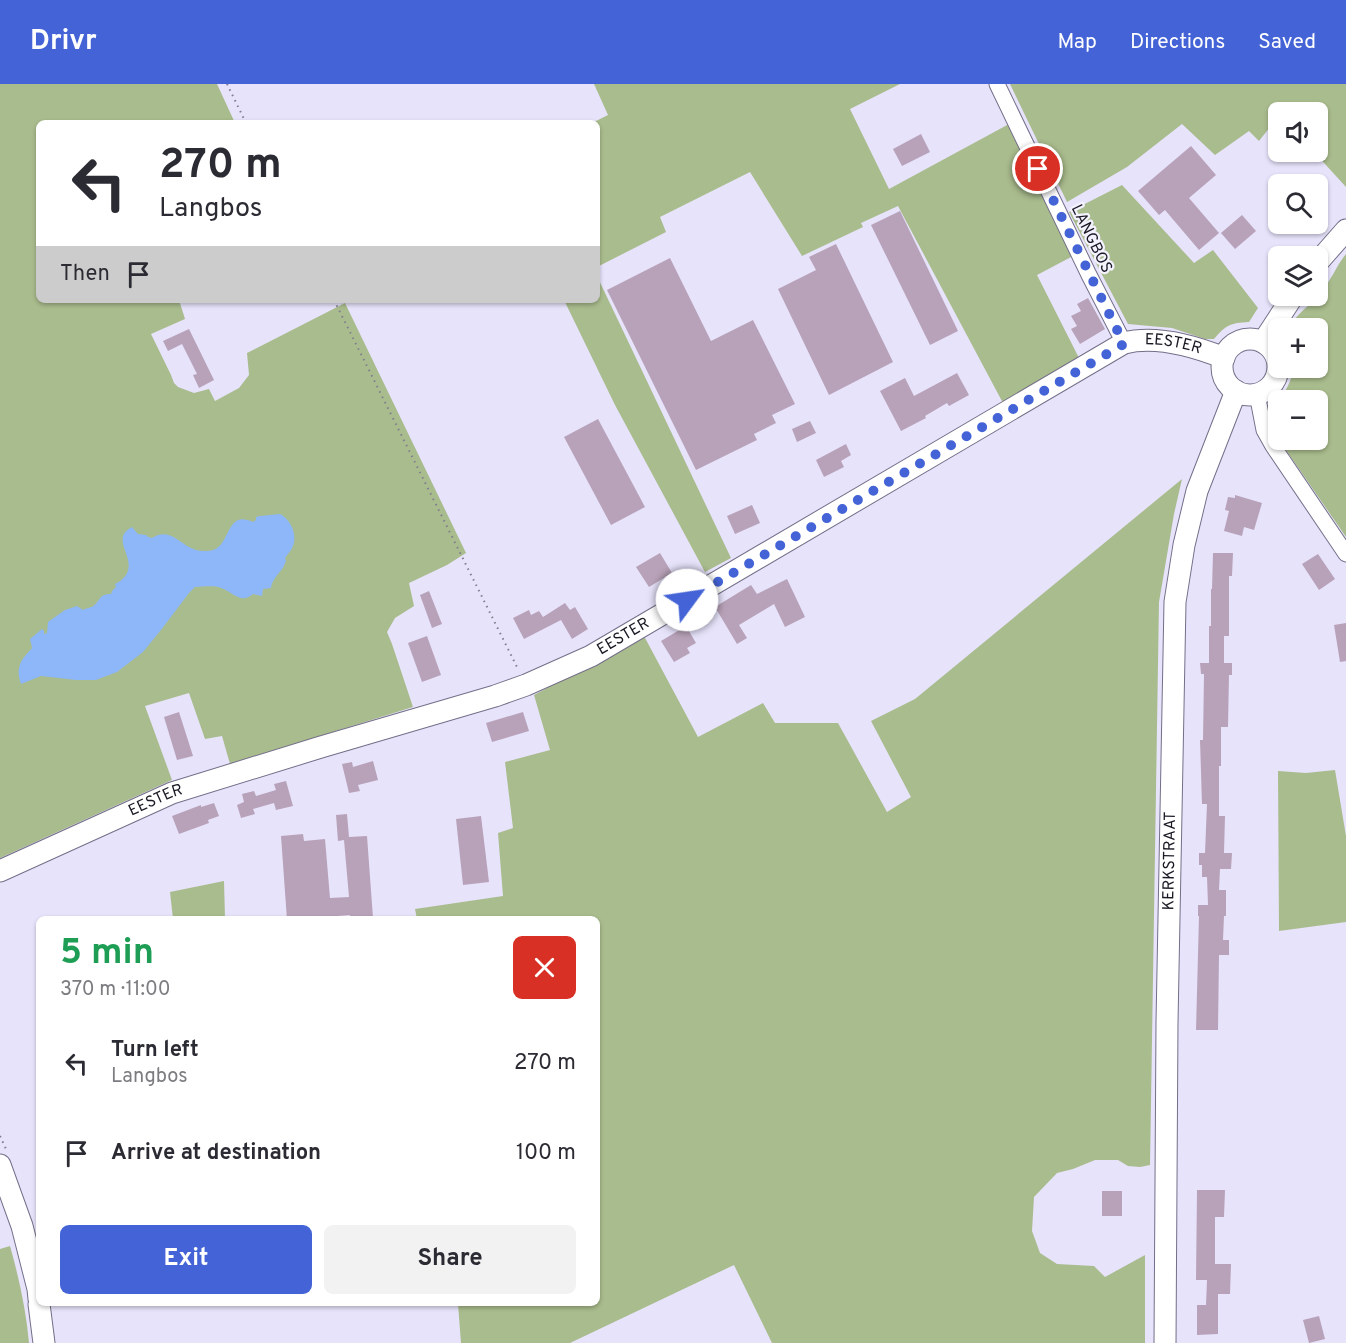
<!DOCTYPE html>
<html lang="en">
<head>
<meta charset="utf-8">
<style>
  :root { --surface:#fff; --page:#f2f2f3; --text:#2b2b33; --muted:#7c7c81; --accent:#4363d6 }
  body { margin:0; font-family:Overpass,sans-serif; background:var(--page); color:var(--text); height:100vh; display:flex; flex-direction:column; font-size:22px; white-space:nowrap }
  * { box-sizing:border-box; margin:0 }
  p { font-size:20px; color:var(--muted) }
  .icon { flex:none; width:33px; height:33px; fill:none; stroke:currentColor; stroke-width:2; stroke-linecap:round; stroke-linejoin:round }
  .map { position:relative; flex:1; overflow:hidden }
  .drawer { position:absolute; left:36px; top:832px; width:564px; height:390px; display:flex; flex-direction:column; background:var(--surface); border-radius:9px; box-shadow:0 2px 4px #0004 }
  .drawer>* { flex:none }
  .banner { position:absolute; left:36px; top:36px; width:564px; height:183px; border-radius:9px; box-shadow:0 2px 4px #0004; background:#fff; color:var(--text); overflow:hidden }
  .tools { position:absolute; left:1268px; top:18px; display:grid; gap:12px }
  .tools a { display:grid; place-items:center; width:60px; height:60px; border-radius:9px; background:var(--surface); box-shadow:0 2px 4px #0004; font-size:30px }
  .pin { position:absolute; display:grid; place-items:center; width:51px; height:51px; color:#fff; margin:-26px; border:3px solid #fff; border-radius:50%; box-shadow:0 2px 6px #0007 }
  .me { position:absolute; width:66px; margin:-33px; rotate:59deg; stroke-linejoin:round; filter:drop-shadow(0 0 4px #0008) }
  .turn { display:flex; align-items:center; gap:21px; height:126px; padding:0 24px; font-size:27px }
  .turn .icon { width:78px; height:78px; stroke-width:2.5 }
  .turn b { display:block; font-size:42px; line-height:51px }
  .then { display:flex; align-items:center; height:57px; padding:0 24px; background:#0003; gap:12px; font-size:22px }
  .round { display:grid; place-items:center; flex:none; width:63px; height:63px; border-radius:9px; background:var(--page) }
  .head { display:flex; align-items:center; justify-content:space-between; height:102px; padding:0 24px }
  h1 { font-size:36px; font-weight:700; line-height:45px; color:#1e9e55 }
  .primary-button { display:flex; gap:12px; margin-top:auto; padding:12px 24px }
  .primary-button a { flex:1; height:69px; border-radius:9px; background:var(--accent); color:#fff; font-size:24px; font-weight:700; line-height:69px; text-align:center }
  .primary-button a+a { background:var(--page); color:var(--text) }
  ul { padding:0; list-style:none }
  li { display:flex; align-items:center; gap:18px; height:90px; padding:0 24px }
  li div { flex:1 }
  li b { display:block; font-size:22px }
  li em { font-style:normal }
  header { display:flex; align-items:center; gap:36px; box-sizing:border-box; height:84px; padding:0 30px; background:var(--accent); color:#fff }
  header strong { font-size:28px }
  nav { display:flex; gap:33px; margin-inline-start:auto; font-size:21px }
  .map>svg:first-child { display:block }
  .green { fill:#a9bc8d }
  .water { fill:#8db7f8 }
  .building { fill:#b8a2b9 }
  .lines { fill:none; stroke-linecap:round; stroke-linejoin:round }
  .street-casing { stroke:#746f89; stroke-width:17 }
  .secondary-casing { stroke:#746f89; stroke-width:23 }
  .path { stroke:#817e8f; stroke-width:2; stroke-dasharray:1.5 4.5; stroke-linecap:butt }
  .street { stroke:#fff; stroke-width:15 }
  .secondary { stroke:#fff; stroke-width:21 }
  .route { stroke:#4363d6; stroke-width:10; stroke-dasharray:0 18 }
  .labels { text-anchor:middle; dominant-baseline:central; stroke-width:4.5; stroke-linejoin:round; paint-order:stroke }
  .street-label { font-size:16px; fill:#1b1924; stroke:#f4f2fe }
</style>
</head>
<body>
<header>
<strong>Drivr</strong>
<nav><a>Map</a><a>Directions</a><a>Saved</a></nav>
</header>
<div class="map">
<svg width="1346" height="1259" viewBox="0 0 1346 1259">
  <rect width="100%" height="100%" fill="#e7e3fb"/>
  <!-- green -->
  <g class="green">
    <polygon points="0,0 217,0 235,39 39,39 39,216 179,216 185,235 151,250 171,291 174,299 178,303 194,309 209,305 215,317 239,304 249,291 247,269 345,219 466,469 447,481 409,499 414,522 395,534 387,548 392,560 413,623 230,680 222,652 205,655 189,609 145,622 172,696 0,774"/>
    <polygon points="594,0 900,0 850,25 889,105 1009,40 1073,172 1037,191 1079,274 1003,319 898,122 861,139 863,143 802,172 750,88 660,133 666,148 597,183 597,39 592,39 608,31"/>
    <polygon points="1010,0 1346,0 1346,103 1314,68 1317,68 1317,28 1278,28 1278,33 1259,57 1249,47 1215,71 1182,40 1127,83 1067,118"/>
    <path d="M1122,101L1194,179L1213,166L1258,224L1249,238C1230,239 1226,241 1214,255H1205L1172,244L1128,240L1069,128Z"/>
    <path d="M1346,170V453L1279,356H1317V316H1278C1286,307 1293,296 1292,284H1317V244H1289C1298,227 1312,221 1323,206C1332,194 1337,181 1346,170Z"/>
    <polygon points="597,192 731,474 705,488 615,321 564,216 597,216"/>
    <polygon points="1278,317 1278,354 1273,346 1269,327"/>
    <polygon points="1182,395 1174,430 1159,518 1150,1081 1140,1083 1128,1082 1118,1076 1095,1076 1073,1085 1057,1089 1034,1113 1032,1147 1040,1169 1057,1180 1094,1182 1105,1193 1145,1171 1145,1259 772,1259 734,1181 570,1259 461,1259 458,1220 597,1220 597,836 417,835 415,825 503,812 498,749 513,744 505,678 550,666 534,611 644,552 698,653 763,619 775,639 838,639 887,728 911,713 871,637 915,615"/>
    <polygon points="1335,686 1346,752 1346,838 1279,847 1278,687 1306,689"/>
    <polygon points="224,797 225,835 173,835 170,808"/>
    <path d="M10,1162C19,1194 26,1226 29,1259H0V1165Z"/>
  </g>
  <!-- water -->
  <path class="water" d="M280,430C292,436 299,454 291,466C289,469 287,471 285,474L286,477C283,488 272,493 271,504L263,505L262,512L253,510C241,521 233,508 221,504C213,501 203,503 195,503L189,509L161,546L143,568L117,588L96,596H76L41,592L21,600C15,583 21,576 32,564L30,555L42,545L44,547V550L47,549L48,538L65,526L77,522L83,526C85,525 91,523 92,523C101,517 98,510 111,510L112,507L116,503L115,500C120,498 123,495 126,491C137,473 109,455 132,443L138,450L146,451L148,453L152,454C173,441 182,467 203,467C204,467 212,467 213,466C231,460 226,425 253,438L256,436V433L260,432Z"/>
  <!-- building -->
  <g class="building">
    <polygon points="921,50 930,68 902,82 893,65"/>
    <polygon points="1191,62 1216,91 1189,114 1219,149 1199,166 1165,126 1159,131 1138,107"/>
    <polygon points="900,127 958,247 930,261 871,141"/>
    <polygon points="1242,131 1256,147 1235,165 1221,149"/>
    <polygon points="836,160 893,278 829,311 778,205 816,186 809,173"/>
    <polygon points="670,174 711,257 753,236 795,320 772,331 776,339 754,350 757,356 696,386 607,206"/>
    <polygon points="1088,214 1105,245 1080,260 1071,245 1077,242 1071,232 1081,227 1077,220"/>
    <polygon points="189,245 214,296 199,304 193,291 197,290 182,260 168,267 163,257"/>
    <polygon points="957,289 969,311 949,322 947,319 925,332 926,334 901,347 880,307 905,294 914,312"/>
    <polygon points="598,335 645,423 611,441 564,353"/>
    <polygon points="810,337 816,349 797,358 792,345"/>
    <polygon points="846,360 851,371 841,377 844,383 824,393 816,376"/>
    <polygon points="1235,411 1262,419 1254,446 1244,443 1242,452 1224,447 1229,427 1225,426 1228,413 1235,414"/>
    <polygon points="752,421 760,439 735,450 727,432"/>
    <polygon points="660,469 672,489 649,503 636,483"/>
    <polygon points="1213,469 1233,469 1232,492 1229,492 1229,552 1224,552 1224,579 1232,579 1232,591 1229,591 1228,643 1221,643 1221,682 1219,682 1219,732 1225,732 1224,769 1232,769 1231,785 1220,785 1219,806 1226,806 1226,832 1224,832 1223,856 1229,856 1229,871 1219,871 1218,946 1196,946 1199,832 1198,832 1198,821 1208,821 1207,793 1202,793 1202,781 1199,781 1199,769 1205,769 1207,720 1202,720 1200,656 1203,656 1204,590 1201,590 1200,579 1209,579 1209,542 1211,542 1211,505 1212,505"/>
    <polygon points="1318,470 1335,495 1319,506 1302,480"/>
    <polygon points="787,495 805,533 785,543 774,520 739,541 747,554 737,560 715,523 751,501 757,510"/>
    <polygon points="429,507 442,540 432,544 420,511"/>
    <polygon points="565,519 570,526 575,523 588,545 572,555 561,536 524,555 513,534 529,526 531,531 539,527 543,533"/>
    <polygon points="1346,539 1346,577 1340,578 1334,541"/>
    <polygon points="686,542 696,559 687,564 690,569 674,578 661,557"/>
    <polygon points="427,552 441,591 422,598 408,559"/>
    <polygon points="179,628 193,672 177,676 164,633"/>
    <polygon points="523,628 529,647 492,658 486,639"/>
    <polygon points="373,677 378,696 358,701 360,707 349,709 342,680 352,678 353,683"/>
    <polygon points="286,697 293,722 276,726 274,719 253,725 255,730 241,734 237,721 244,718 242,710 254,707 256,712 276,706 274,700"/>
    <polygon points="214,719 219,732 208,736 209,739 179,750 172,732 201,721 201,723"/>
    <polygon points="347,730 349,753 367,752 373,834 350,836 350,831 287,836 281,752 303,750 304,757 325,755 330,814 349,813 344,756 338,757 336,731"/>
    <polygon points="481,732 489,798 463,801 456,735"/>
    <polygon points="1197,1106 1225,1106 1224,1133 1215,1133 1215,1180 1231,1180 1230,1210 1218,1210 1218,1250 1197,1251 1197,1221 1206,1221 1207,1196 1196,1196"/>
    <rect x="1102" y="1107" width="20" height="25"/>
    <polygon points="1319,1232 1325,1255 1309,1259 1303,1236"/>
  </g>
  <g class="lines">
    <!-- street casing -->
    <g class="street-casing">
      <g id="street">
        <polyline points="997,0 1089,191 1124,259"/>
        <polyline points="1257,310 1264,346 1273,362 1346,470"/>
      </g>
    </g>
    <!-- secondary casing -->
    <g class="secondary-casing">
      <g id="secondary">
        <polyline points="1317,179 1346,146"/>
        <circle cx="1250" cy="283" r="28"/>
        <polyline points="1263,258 1293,212"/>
        <path id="s1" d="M0,787L172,709L321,663L495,612L526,601L591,572L1124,259C1156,251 1194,262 1224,274"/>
        <polyline points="0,1081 22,1142 38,1205 39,1215"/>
        <polyline points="39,1220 44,1259"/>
        <path id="s2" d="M1165,1259L1167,939L1175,518L1184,461L1197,407L1236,307"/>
      </g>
    </g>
    <!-- path -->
    <g class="path">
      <polyline points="227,0 246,39"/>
      <polyline points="334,216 518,585"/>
      <polyline points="1225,256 1237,248 1252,246"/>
      <polyline points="1213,288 1215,297 1220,305"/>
      <path d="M1272,314C1283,306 1287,296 1289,284"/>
      <polyline points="0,1052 6,1065"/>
    </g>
    <!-- street -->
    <use href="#street" class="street"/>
    <!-- secondary -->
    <use href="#secondary" class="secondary"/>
  </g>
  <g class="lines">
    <!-- route -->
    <polyline class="route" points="687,516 1124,260 1038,85"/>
  </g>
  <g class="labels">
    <!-- street labels -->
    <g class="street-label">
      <text transform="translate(1091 155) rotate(64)">LANGBOS</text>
      <text stroke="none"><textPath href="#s1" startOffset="1298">EESTER</textPath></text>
      <text stroke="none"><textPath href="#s1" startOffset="668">EESTER</textPath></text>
      <text stroke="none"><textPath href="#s1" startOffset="171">EESTER</textPath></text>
      <text stroke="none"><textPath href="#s2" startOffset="482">KERKSTRAAT</textPath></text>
    </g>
  </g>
</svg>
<div class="tools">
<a><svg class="icon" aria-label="sound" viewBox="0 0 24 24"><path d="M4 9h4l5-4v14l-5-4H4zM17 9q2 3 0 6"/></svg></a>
<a><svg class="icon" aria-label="search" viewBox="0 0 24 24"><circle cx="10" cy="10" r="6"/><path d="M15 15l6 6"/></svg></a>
<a><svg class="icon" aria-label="layers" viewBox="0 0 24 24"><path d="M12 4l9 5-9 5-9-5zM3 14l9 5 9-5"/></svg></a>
<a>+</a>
<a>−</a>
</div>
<div class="pin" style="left:1038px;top:85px;background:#d93025"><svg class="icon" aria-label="arrive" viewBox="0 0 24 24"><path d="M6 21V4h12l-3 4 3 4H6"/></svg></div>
<svg class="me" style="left:687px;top:516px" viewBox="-20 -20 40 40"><circle r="19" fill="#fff"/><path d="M0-13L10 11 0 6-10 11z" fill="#4363d6"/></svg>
<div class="banner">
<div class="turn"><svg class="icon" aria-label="left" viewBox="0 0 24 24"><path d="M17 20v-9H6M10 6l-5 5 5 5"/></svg><div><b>270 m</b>Langbos</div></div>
<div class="then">Then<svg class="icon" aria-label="arrive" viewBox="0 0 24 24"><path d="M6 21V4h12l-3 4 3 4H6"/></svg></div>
</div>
<section class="drawer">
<div class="head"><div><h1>5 min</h1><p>370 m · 11:00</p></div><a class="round" style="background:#d93025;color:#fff"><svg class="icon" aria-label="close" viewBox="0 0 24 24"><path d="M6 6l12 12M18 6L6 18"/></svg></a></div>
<ul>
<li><svg class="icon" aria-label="left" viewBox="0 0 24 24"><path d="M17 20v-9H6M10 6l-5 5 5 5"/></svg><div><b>Turn left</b><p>Langbos</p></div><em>270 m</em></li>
<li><svg class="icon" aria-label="arrive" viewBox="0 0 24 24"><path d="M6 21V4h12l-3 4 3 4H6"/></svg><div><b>Arrive at destination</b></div><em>100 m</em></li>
</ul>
<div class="primary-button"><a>Exit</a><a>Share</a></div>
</section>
</div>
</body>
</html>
